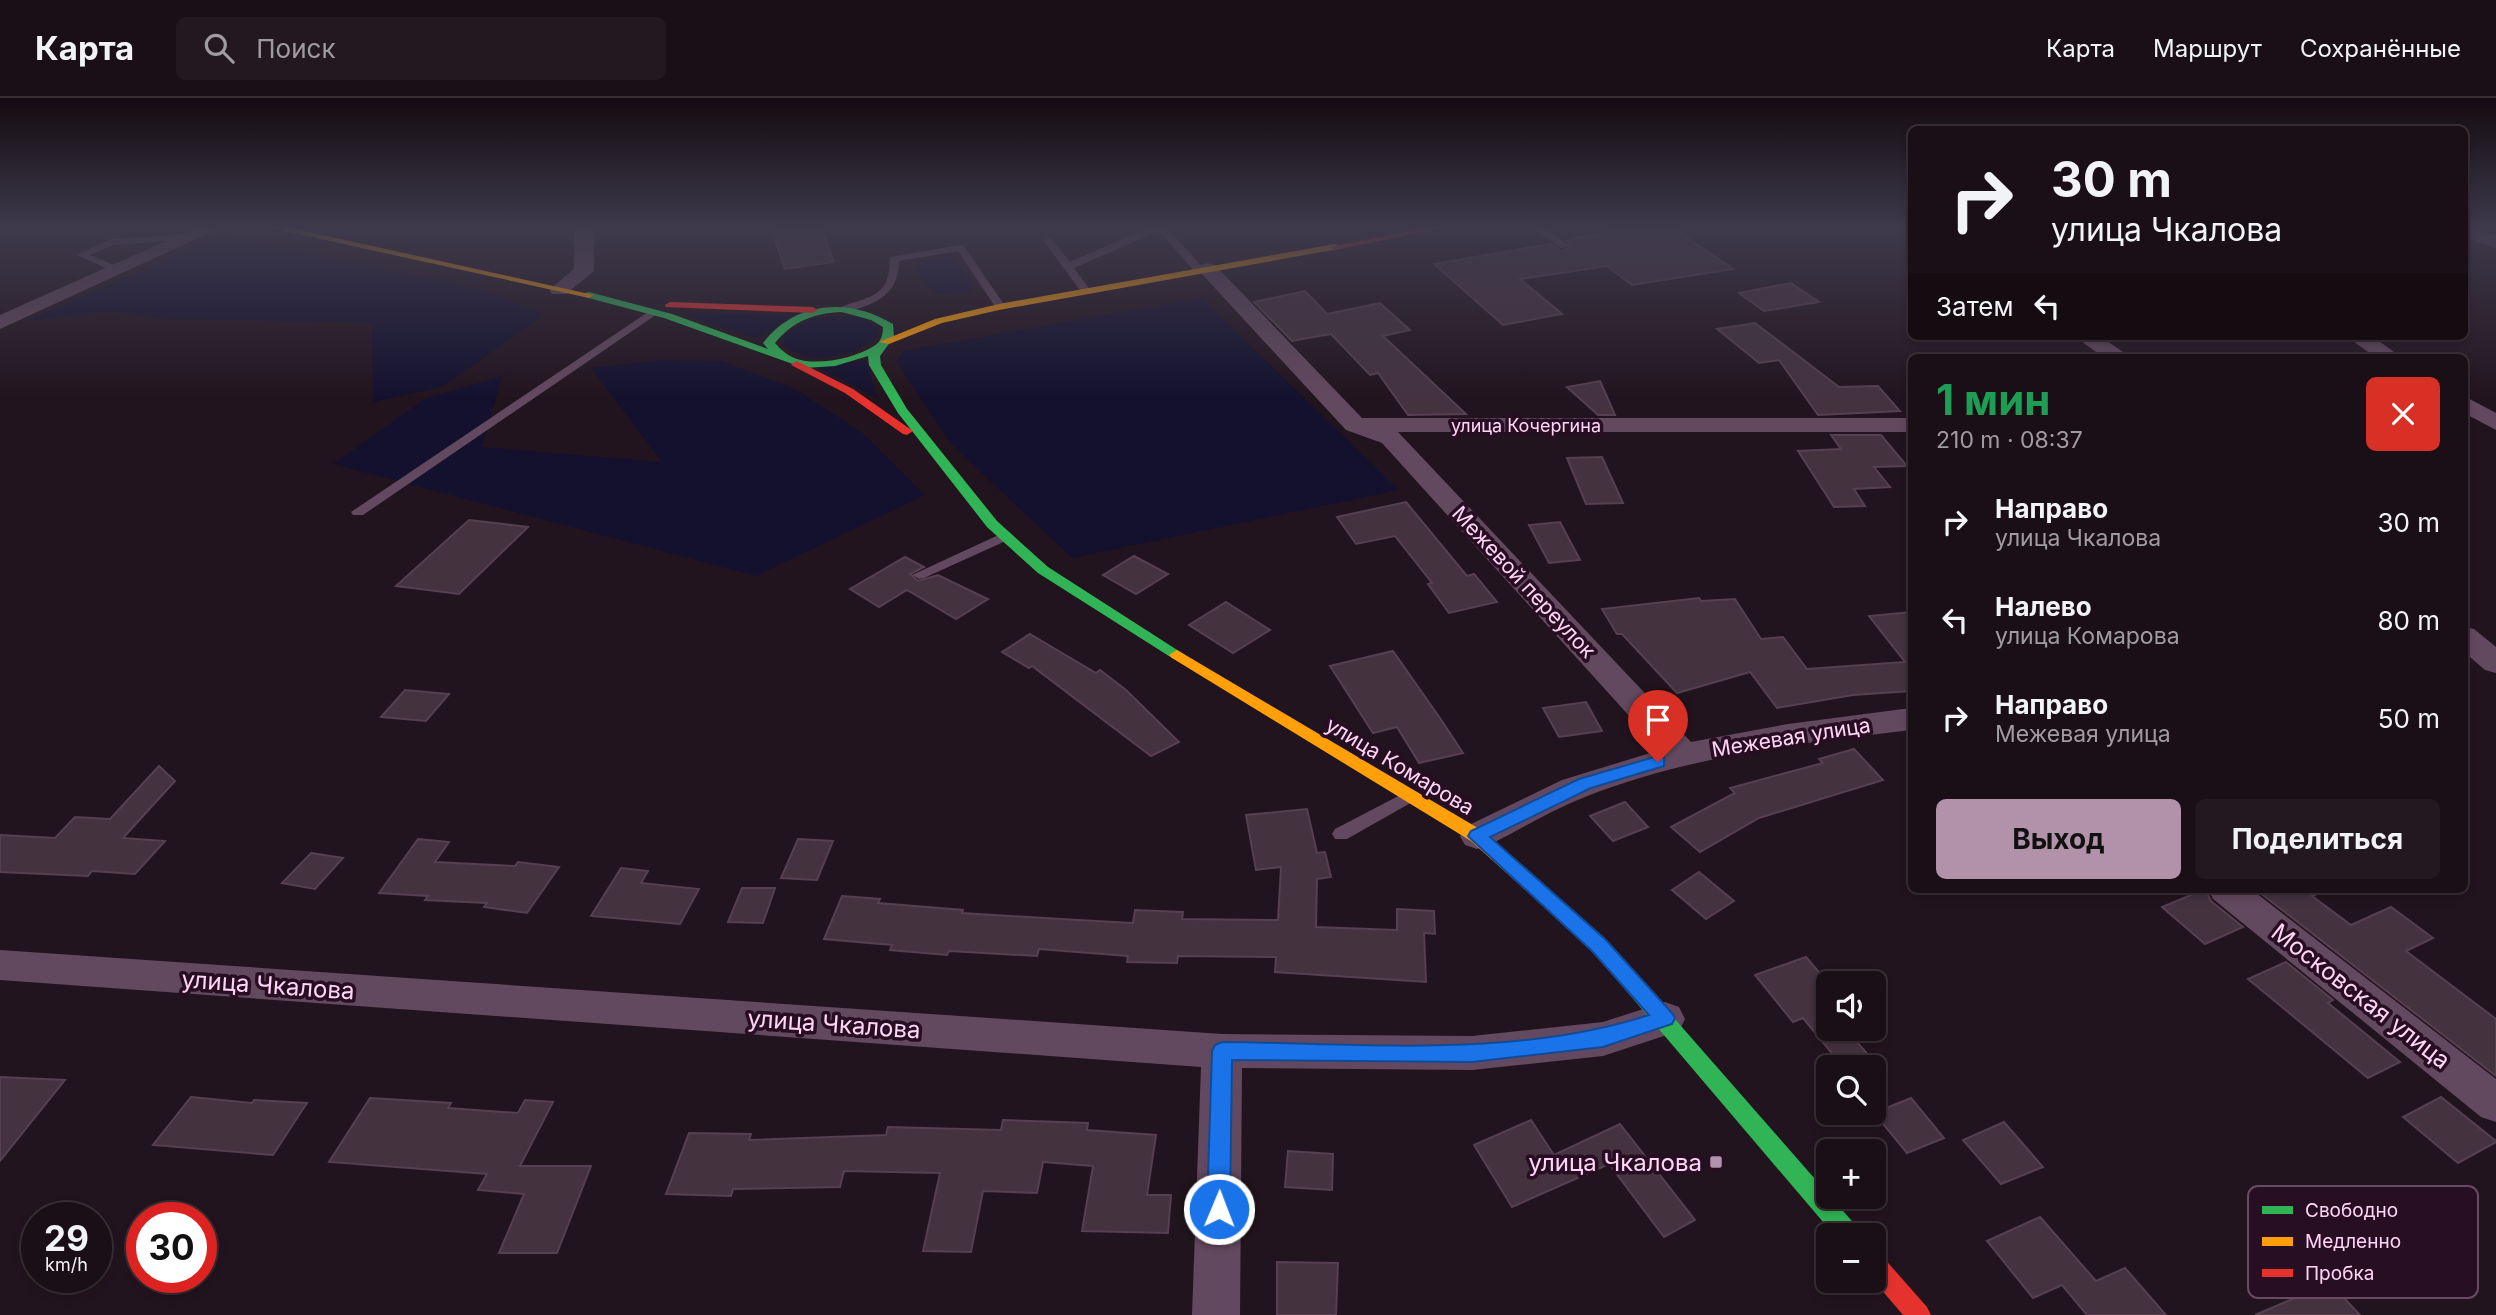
<!DOCTYPE html>
<html lang="ru">
<head>
<meta charset="utf-8">
<style>
  :root { --surface:#1a0f16; --page:#23181f; --text:#f1f3f6; --muted:#9f9ca1; --line:#382f35; --accent:#b291ab }
  body { margin:0; font-family:Inter,sans-serif; background:var(--page); color:var(--text); height:100vh; display:flex; flex-direction:column; font-size:26px; white-space:nowrap }
  * { box-sizing:border-box; margin:0 }
  p { font-size:23px; color:var(--muted) }
  .icon { flex:none; width:38px; height:38px; fill:none; stroke:currentColor; stroke-width:2; stroke-linecap:round; stroke-linejoin:round }
  .map { position:relative; flex:1; overflow:hidden }
  .side { position:absolute; left:1908px; top:256px; width:560px; height:539px; display:flex; flex-direction:column; background:var(--surface); border-radius:10px; box-shadow:0 4px 10px #0003,0 0 0 2px var(--line) }
  .side>* { flex:none }
  .hud { position:absolute; left:1908px; top:28px; width:560px; height:214px; border-radius:10px; box-shadow:0 4px 10px #0003,0 0 0 2px var(--line); background:#1a0f16; color:var(--text); overflow:hidden }
  .fabs { position:absolute; left:1816px; top:873px; display:grid; gap:14px }
  .fabs a { display:grid; place-items:center; width:70px; height:70px; border-radius:10px; background:var(--surface); box-shadow:0 4px 10px #0003,0 0 0 2px var(--line); font-size:35px }
  .speed { position:absolute; left:21px; top:1104px; display:flex; gap:14px; font-size:35px; font-weight:700; text-align:center }
  .speed>* { display:grid; place-content:center; width:91px; height:91px; border-radius:50%; background:var(--surface); box-shadow:0 4px 10px #0003,0 0 0 2px var(--line); line-height:1 }
  .speed small { font-size:18px; font-weight:400 }
  .speed .limit { border:10px solid #d22; background:#fff; color:#111 }
  .pin { position:absolute; display:grid; place-items:center; width:60px; height:60px; color:#fff; margin:-72px -30px; border-radius:50% 50% 50% 0; rotate:-45deg; box-shadow:0 0 7px #0007 }
  .pin .icon { rotate:45deg }
  .me { position:absolute; width:77px; margin:-38px; rotate:1deg; stroke-linejoin:round; filter:drop-shadow(0 0 5px #0008) }
  .turn { display:flex; align-items:center; gap:24px; height:147px; padding:0 28px; font-size:32px }
  .turn .icon { width:91px; height:91px; stroke-width:2.5 }
  .turn b { display:block; font-size:49px; line-height:60px }
  .then { display:flex; align-items:center; height:66px; padding:0 28px; background:#0003; gap:14px; font-size:26px }
  .round { display:grid; place-items:center; flex:none; width:74px; height:74px; border-radius:10px; background:var(--page) }
  .head { display:flex; align-items:center; justify-content:space-between; height:119px; padding:0 28px }
  h1 { font-size:42px; font-weight:700; line-height:52px; color:#1e9e55 }
  .button { display:flex; gap:14px; margin-top:auto; padding:14px 28px }
  .button a { flex:1; height:80px; border-radius:10px; background:var(--accent); color:#111; font-size:28px; font-weight:700; line-height:80px; text-align:center }
  .button a+a { background:var(--page); color:var(--text) }
  ul { padding:0; list-style:none }
  li { display:flex; align-items:center; gap:21px; height:98px; padding:0 28px }
  li div { flex:1 }
  li b { display:block; font-size:26px }
  li em { font-style:normal }
  header { display:flex; align-items:center; gap:42px; box-sizing:border-box; height:98px; padding:0 35px; background:var(--surface); border-bottom:2px solid var(--line) }
  header strong { font-size:33px }
  nav { display:flex; gap:38px; margin-inline-start:auto; font-size:24px }
  .search { width:490px; height:63px; background:var(--page); display:flex; align-items:center; gap:18px; box-sizing:border-box; padding:0 24px; border-radius:10px; color:var(--muted); font-size:26px }
  .map>svg:first-child { display:block }
  .green { fill:#14112f }
  .building { fill:#44323f; stroke:#563f50; stroke-width:2 }
  .lines { fill:none; stroke-linecap:round; stroke-linejoin:round }
  .lane { fill:#63495f; fill-rule:evenodd }
  .street { fill:#63495f; fill-rule:evenodd }
  .fast { fill:#30b455; fill-rule:evenodd }
  .slow { fill:#ff9f0a; fill-rule:evenodd }
  .jam { fill:#e5322d; fill-rule:evenodd }
  .route { fill:#1a73e8; stroke:#114b97; stroke-width:2 }
  .poi-dot { fill:#b291ab; stroke:#280e22; stroke-width:2.5 }
  .labels { text-anchor:middle; dominant-baseline:central; stroke-width:7; stroke-linejoin:round; paint-order:stroke }
  .far-street-label { font-size:18px; fill:#ffd5f7; stroke:#280e22 }
  .street-label { font-size:21px; fill:#ffd5f7; stroke:#280e22 }
  .near-street-label { font-size:24px; fill:#ffd5f7; stroke:#280e22 }
  .near-poi-label { font-size:24px; fill:#ffd5f7; stroke:#280e22; text-anchor:end }
  .key { fill:#280e22; stroke:#684a62; stroke-width:2 }
  .key-label { font-size:19px; fill:#ffd5f7 }
</style>
</head>
<body>
<header>
<strong>Карта</strong>
<div class="search"><svg class="icon" aria-label="search" viewBox="0 0 24 24"><circle cx="10" cy="10" r="6"/><path d="M15 15l6 6"/></svg>Поиск</div>
<nav><a>Карта</a><a>Маршрут</a><a>Сохранённые</a></nav>
</header>
<div class="map">
<svg width="2496" height="1217" viewBox="0 0 2496 1217">
  <rect width="100%" height="100%" fill="#22141e"/>
  <!-- green -->
  <g class="green">
    <polygon points="221,138 481,192 545,216 442,289 373,304 372,224 166,221 108,213 27,223"/>
    <polygon points="951,157 971,185 972,194 937,196 918,176 916,164"/>
    <polygon points="1201,200 1399,392 1072,460 950,345 897,264 903,253"/>
    <polygon points="691,215 790,218 759,241 689,219 687,216"/>
    <path d="M857,218L878,230L877,238C857,259 808,268 784,248V237L813,220Z"/>
    <polygon points="661,262 722,263 797,292 865,337 925,397 756,478 333,366 426,300 502,278 482,349 662,364 591,270"/>
    <polygon points="866,262 877,300 818,269"/>
  </g>
  <!-- building -->
  <g class="building">
    <polygon points="771,130 821,130 834,164 785,171"/>
    <polygon points="1633,130 1673,130 1733,171 1632,187 1607,168 1520,181 1562,216 1503,227 1434,166 1551,146 1562,153 1571,149 1567,143 1572,141"/>
    <polygon points="1791,185 1819,204 1764,213 1739,195"/>
    <polygon points="1305,193 1327,216 1380,205 1410,232 1383,238 1466,316 1408,317 1378,275 1370,277 1331,236 1292,243 1254,204"/>
    <polygon points="1755,225 1839,289 1878,288 1900,313 1818,317 1779,262 1759,265 1717,231"/>
    <polygon points="1600,283 1615,317 1598,317 1567,289"/>
    <polygon points="1831,337 1881,337 1907,368 1874,369 1890,389 1854,391 1865,408 1834,409 1798,353 1841,351"/>
    <polygon points="1602,359 1623,405 1586,406 1567,360"/>
    <polygon points="1406,404 1467,478 1474,476 1497,504 1449,515 1428,486 1432,485 1395,438 1356,446 1337,419"/>
    <polygon points="469,422 528,429 459,496 396,488"/>
    <polygon points="1560,424 1580,462 1549,465 1529,427"/>
    <polygon points="1134,458 1168,476 1136,496 1103,477"/>
    <polygon points="905,459 924,469 910,476 918,483 938,477 988,501 956,521 907,492 879,509 850,491"/>
    <polygon points="1699,500 1701,503 1735,501 1761,541 1783,539 1807,571 1905,564 1869,518 1911,514 1911,593 1853,597 1777,610 1750,574 1677,595 1622,536 1617,536 1602,511"/>
    <polygon points="1226,504 1270,532 1233,555 1189,527"/>
    <polygon points="1030,536 1096,575 1100,572 1126,592 1179,644 1151,658 1032,568 1029,570 1002,554"/>
    <polygon points="1393,553 1442,623 1463,655 1419,665 1397,629 1373,635 1330,568"/>
    <polygon points="405,592 449,596 426,623 381,619"/>
    <polygon points="1586,604 1602,633 1559,639 1543,610"/>
    <polygon points="1854,651 1883,682 1759,720 1700,754 1671,729 1735,695 1730,690 1823,665 1819,661"/>
    <polygon points="159,668 175,683 123,740 165,743 135,776 92,773 88,778 0,774 0,737 55,740 75,719 110,721"/>
    <polygon points="1625,704 1648,729 1613,743 1590,718"/>
    <polygon points="1307,711 1317,755 1325,754 1331,779 1317,781 1316,829 1397,832 1397,811 1434,813 1435,836 1424,835 1426,884 1275,874 1276,859 1178,858 1177,865 1127,864 1128,858 1039,851 1037,858 949,853 947,857 890,852 892,847 824,841 842,798 880,801 878,805 963,812 962,815 1078,822 1133,825 1135,812 1183,814 1182,821 1278,822 1281,769 1256,772 1246,717"/>
    <polygon points="418,741 449,744 435,764 515,768 518,764 559,769 527,815 484,809 487,805 425,802 428,798 379,795"/>
    <polygon points="798,741 833,743 817,782 781,780"/>
    <polygon points="311,755 343,760 315,791 282,785"/>
    <polygon points="621,770 648,773 641,785 699,791 680,826 591,818"/>
    <polygon points="1699,774 1734,803 1706,821 1672,792"/>
    <polygon points="742,790 775,790 763,825 728,824"/>
    <polygon points="2205,791 2211,803 2243,829 2205,846 2162,809"/>
    <polygon points="2255,791 2328,791 2312,798 2351,827 2391,809 2433,840 2406,853 2496,921 2496,978"/>
    <polygon points="1806,859 1829,886 1829,944 1850,936 1871,960 1844,970 1803,920 1793,924 1755,877"/>
    <polygon points="2286,864 2333,902 2328,905 2400,964 2368,980 2248,881"/>
    <polygon points="0,979 65,982 0,1063"/>
    <polygon points="191,999 252,1005 254,1002 307,1005 273,1057 153,1047"/>
    <polygon points="2441,999 2496,1043 2496,1044 2458,1065 2403,1019"/>
    <polygon points="370,1000 451,1005 448,1010 518,1015 525,1002 553,1004 520,1068 591,1068 557,1155 499,1155 524,1096 478,1092 487,1076 329,1064"/>
    <polygon points="1911,1000 1944,1040 1907,1055 1874,1015"/>
    <polygon points="1003,1022 1088,1025 1087,1032 1156,1037 1147,1097 1171,1097 1168,1135 1082,1133 1093,1068 1043,1064 1037,1095 983,1093 971,1154 923,1153 940,1075 844,1073 840,1089 733,1091 731,1098 666,1096 689,1035 751,1036 749,1042 886,1037 888,1029 1001,1032"/>
    <polygon points="1531,1022 1554,1057 1620,1026 1695,1122 1664,1139 1609,1066 1512,1109 1474,1047"/>
    <polygon points="2004,1024 2043,1069 2001,1086 1963,1042"/>
    <polygon points="1288,1053 1333,1056 1332,1092 1285,1089"/>
    <polygon points="2040,1119 2096,1183 2125,1170 2166,1217 2087,1217 2062,1187 2033,1200 1987,1143"/>
    <polygon points="1277,1164 1338,1165 1336,1217 1277,1217"/>
    <polygon points="2330,1185 2360,1217 2255,1217"/>
  </g>
  <g class="lines">
    <!-- lane -->
    <g class="lane">
      <polygon points="1148,130 1167,130 1204,171 1204,175 1196,175 1159,133 1074,170 1091,193 1086,196 1082,195 1043,142 1051,140 1070,164"/>
      <polygon points="1534,130 1546,130 1569,148 1561,150"/>
      <polygon points="192,136 195,137 195,141 113,147 90,157 121,170 122,172 117,175 77,157 111,141"/>
      <path d="M961,147L964,148L1003,205L1002,207H994L958,153L899,163C899,191 883,203 857,211C849,213 843,217 836,212C852,201 879,204 887,181C890,174 889,166 890,159Z"/>
      <polygon points="651,212 660,214 363,417 353,417 351,414"/>
      <polygon points="1005,434 1010,435 1012,438 1010,441 924,480 919,481 912,477"/>
      <polygon points="1408,693 1414,695 1416,699 1414,703 1347,741 1335,741 1332,736 1335,731"/>
    </g>
    <!-- street -->
    <g class="street">
      <polygon points="195,130 220,130 0,231 0,217"/>
      <polygon points="574,130 594,130 594,173 566,196 552,196 549,192 574,171"/>
      <polygon points="2464,130 2496,137 2496,150 2464,139"/>
      <path d="M1208,165L1215,167L1362,320H1911V334H1398L1691,644L1788,626L1911,610V632C1802,645 1688,658 1585,699C1552,712 1521,731 1489,747L1477,751L1465,747L1460,738L1465,729L1562,682L1660,652L1382,345L1346,332L1201,175L1198,171L1201,167Z"/>
      <polygon points="2074,238 2100,238 2130,259 2103,259"/>
      <polygon points="2346,238 2372,238 2401,259 2375,259"/>
      <polygon points="2464,298 2496,315 2496,332 2464,315"/>
      <polygon points="2464,529 2474,531 2496,549 2496,575 2485,572 2464,554"/>
      <polygon points="2208,791 2251,791 2496,981 2496,1024 2481,1019 2213,801"/>
      <polygon points="0,852 1222,936 1472,938 1603,924 1665,904 1679,909 1685,921 1679,933 1603,958 1472,972 1242,970 1240,1217 1192,1217 1201,969 0,882"/>
    </g>
    <!-- fast -->
    <g class="fast">
      <path d="M589,194L672,216L768,251L763,245C795,203 849,199 893,226L894,239L880,258L881,267L907,311L997,423L1048,469L1185,557L1177,562L1172,560L1038,475L987,429L898,315L869,267L868,258L835,268L804,270L664,220L585,199V195ZM842,214L871,222L883,229C883,237 881,244 874,248C855,260 819,268 797,261C788,258 781,252 775,245C793,223 814,215 842,214Z"/>
      <polygon points="1596,837 1603,839 1858,1130 1861,1138 1835,1138 1589,849 1587,844 1589,839"/>
    </g>
    <!-- slow -->
    <g class="slow">
      <polygon points="271,130 291,130 594,197 589,200"/>
      <polygon points="1335,146 1338,147 1338,151 999,212 942,225 889,246 879,244 935,221 999,206"/>
      <polygon points="1177,552 1483,733 1603,839 1605,844 1603,849 1596,851 1589,849 1471,743 1172,560 1169,557"/>
    </g>
    <!-- jam -->
    <g class="jam">
      <polygon points="1422,130 1444,130 1335,152 1330,149"/>
      <polygon points="670,204 813,209 818,212 813,215 666,209 665,207"/>
      <polygon points="797,263 853,291 913,333 907,337 903,336 845,295 793,268 791,266"/>
      <polygon points="1874,1155 1882,1158 1927,1209 1931,1217 1903,1217 1874,1183"/>
    </g>
  </g>
  <!-- sky -->
  <linearGradient id="sky" x2="0" y2="1"><stop stop-color="#130b10"/><stop offset="0.43" stop-color="#3e3a4c"/><stop offset="1" stop-color="#3e3a4c" stop-opacity="0"/></linearGradient>
  <rect width="2496" height="301" fill="url(#sky)"/>
  <!-- route -->
  <path class="route" d="M1658,658L1664,659V668L1591,690L1490,739L1606,842L1672,915L1675,920L1672,926L1603,949L1472,964L1232,962L1230,1111L1226,1119L1219,1122L1211,1119L1207,1111L1212,953L1215,947L1222,944C1363,945 1513,961 1649,917L1592,853L1468,738L1471,733L1579,681Z"/>
  <!-- markers -->
  <rect class="poi-dot" x="1709" y="1057" width="14" height="14" rx="3.5"/>
  <g class="labels">
    <!-- far-street labels -->
    <g class="far-street-label">
      <text x="1526" y="327">улица Кочергина</text>
    </g>
    <!-- street labels -->
    <g class="street-label">
      <text transform="translate(1524 484) rotate(47)">Межевой переулок</text>
      <text transform="translate(1791 639) rotate(-9)">Межевая улица</text>
      <text transform="translate(1400 668) rotate(31)">улица Комарова</text>
    </g>
    <!-- near-street labels -->
    <g class="near-street-label">
      <text transform="translate(268 887) rotate(4)">улица Чкалова</text>
      <text transform="translate(2361 898) rotate(38)">Московская улица</text>
      <text transform="translate(834 926) rotate(4)">улица Чкалова</text>
    </g>
    <!-- near-poi labels -->
    <g class="near-poi-label">
      <text x="1702" y="1064">улица Чкалова</text>
    </g>
  </g>
  <!-- legend -->
  <rect x="2248" y="1088" width="230" height="112" rx="10" class="key"/>
  <rect x="2262" y="1108" width="31" height="8" fill="#30b455"/>
  <rect x="2262" y="1139" width="31" height="9" fill="#ff9f0a"/>
  <rect x="2262" y="1171" width="31" height="8" fill="#e5322d"/>
  <g class="key-label">
    <text x="2305" y="1119">Свободно</text>
    <text x="2305" y="1150">Медленно</text>
    <text x="2305" y="1182">Пробка</text>
  </g>
</svg>
<div class="fabs">
<a><svg class="icon" aria-label="sound" viewBox="0 0 24 24"><path d="M4 9h4l5-4v14l-5-4H4zM17 9q2 3 0 6"/></svg></a>
<a><svg class="icon" aria-label="search" viewBox="0 0 24 24"><circle cx="10" cy="10" r="6"/><path d="M15 15l6 6"/></svg></a>
<a>+</a>
<a>−</a>
</div>
<div class="speed"><div>29<small>km/h</small></div><div class="limit">30</div></div>
<div class="pin" style="left:1658px;top:664px;background:#d93025"><svg class="icon" aria-label="arrive" viewBox="0 0 24 24"><path d="M6 21V4h12l-3 4 3 4H6"/></svg></div>
<svg class="me" style="left:1219px;top:1111px" viewBox="-20 -20 40 40"><circle r="17" fill="#1a73e8" stroke="#fff" stroke-width="3"/><path d="M0-11L8 9 0 5-8 9z" fill="#fff"/></svg>
<div class="hud">
<div class="turn"><svg class="icon" aria-label="right" viewBox="0 0 24 24"><path d="M7 20v-9h11M14 6l5 5-5 5"/></svg><div><b>30 m</b>улица Чкалова</div></div>
<div class="then">Затем<svg class="icon" aria-label="left" viewBox="0 0 24 24"><path d="M17 20v-9H6M10 6l-5 5 5 5"/></svg></div>
</div>
<section class="side">
<div class="head"><div><h1>1 мин</h1><p>210 m · 08:37</p></div><a class="round" style="background:#d93025;color:#fff"><svg class="icon" aria-label="close" viewBox="0 0 24 24"><path d="M6 6l12 12M18 6L6 18"/></svg></a></div>
<ul>
<li><svg class="icon" aria-label="right" viewBox="0 0 24 24"><path d="M7 20v-9h11M14 6l5 5-5 5"/></svg><div><b>Направо</b><p>улица Чкалова</p></div><em>30 m</em></li>
<li><svg class="icon" aria-label="left" viewBox="0 0 24 24"><path d="M17 20v-9H6M10 6l-5 5 5 5"/></svg><div><b>Налево</b><p>улица Комарова</p></div><em>80 m</em></li>
<li><svg class="icon" aria-label="right" viewBox="0 0 24 24"><path d="M7 20v-9h11M14 6l5 5-5 5"/></svg><div><b>Направо</b><p>Межевая улица</p></div><em>50 m</em></li>
</ul>
<div class="button"><a>Выход</a><a>Поделиться</a></div>
</section>
</div>
</body>
</html>
